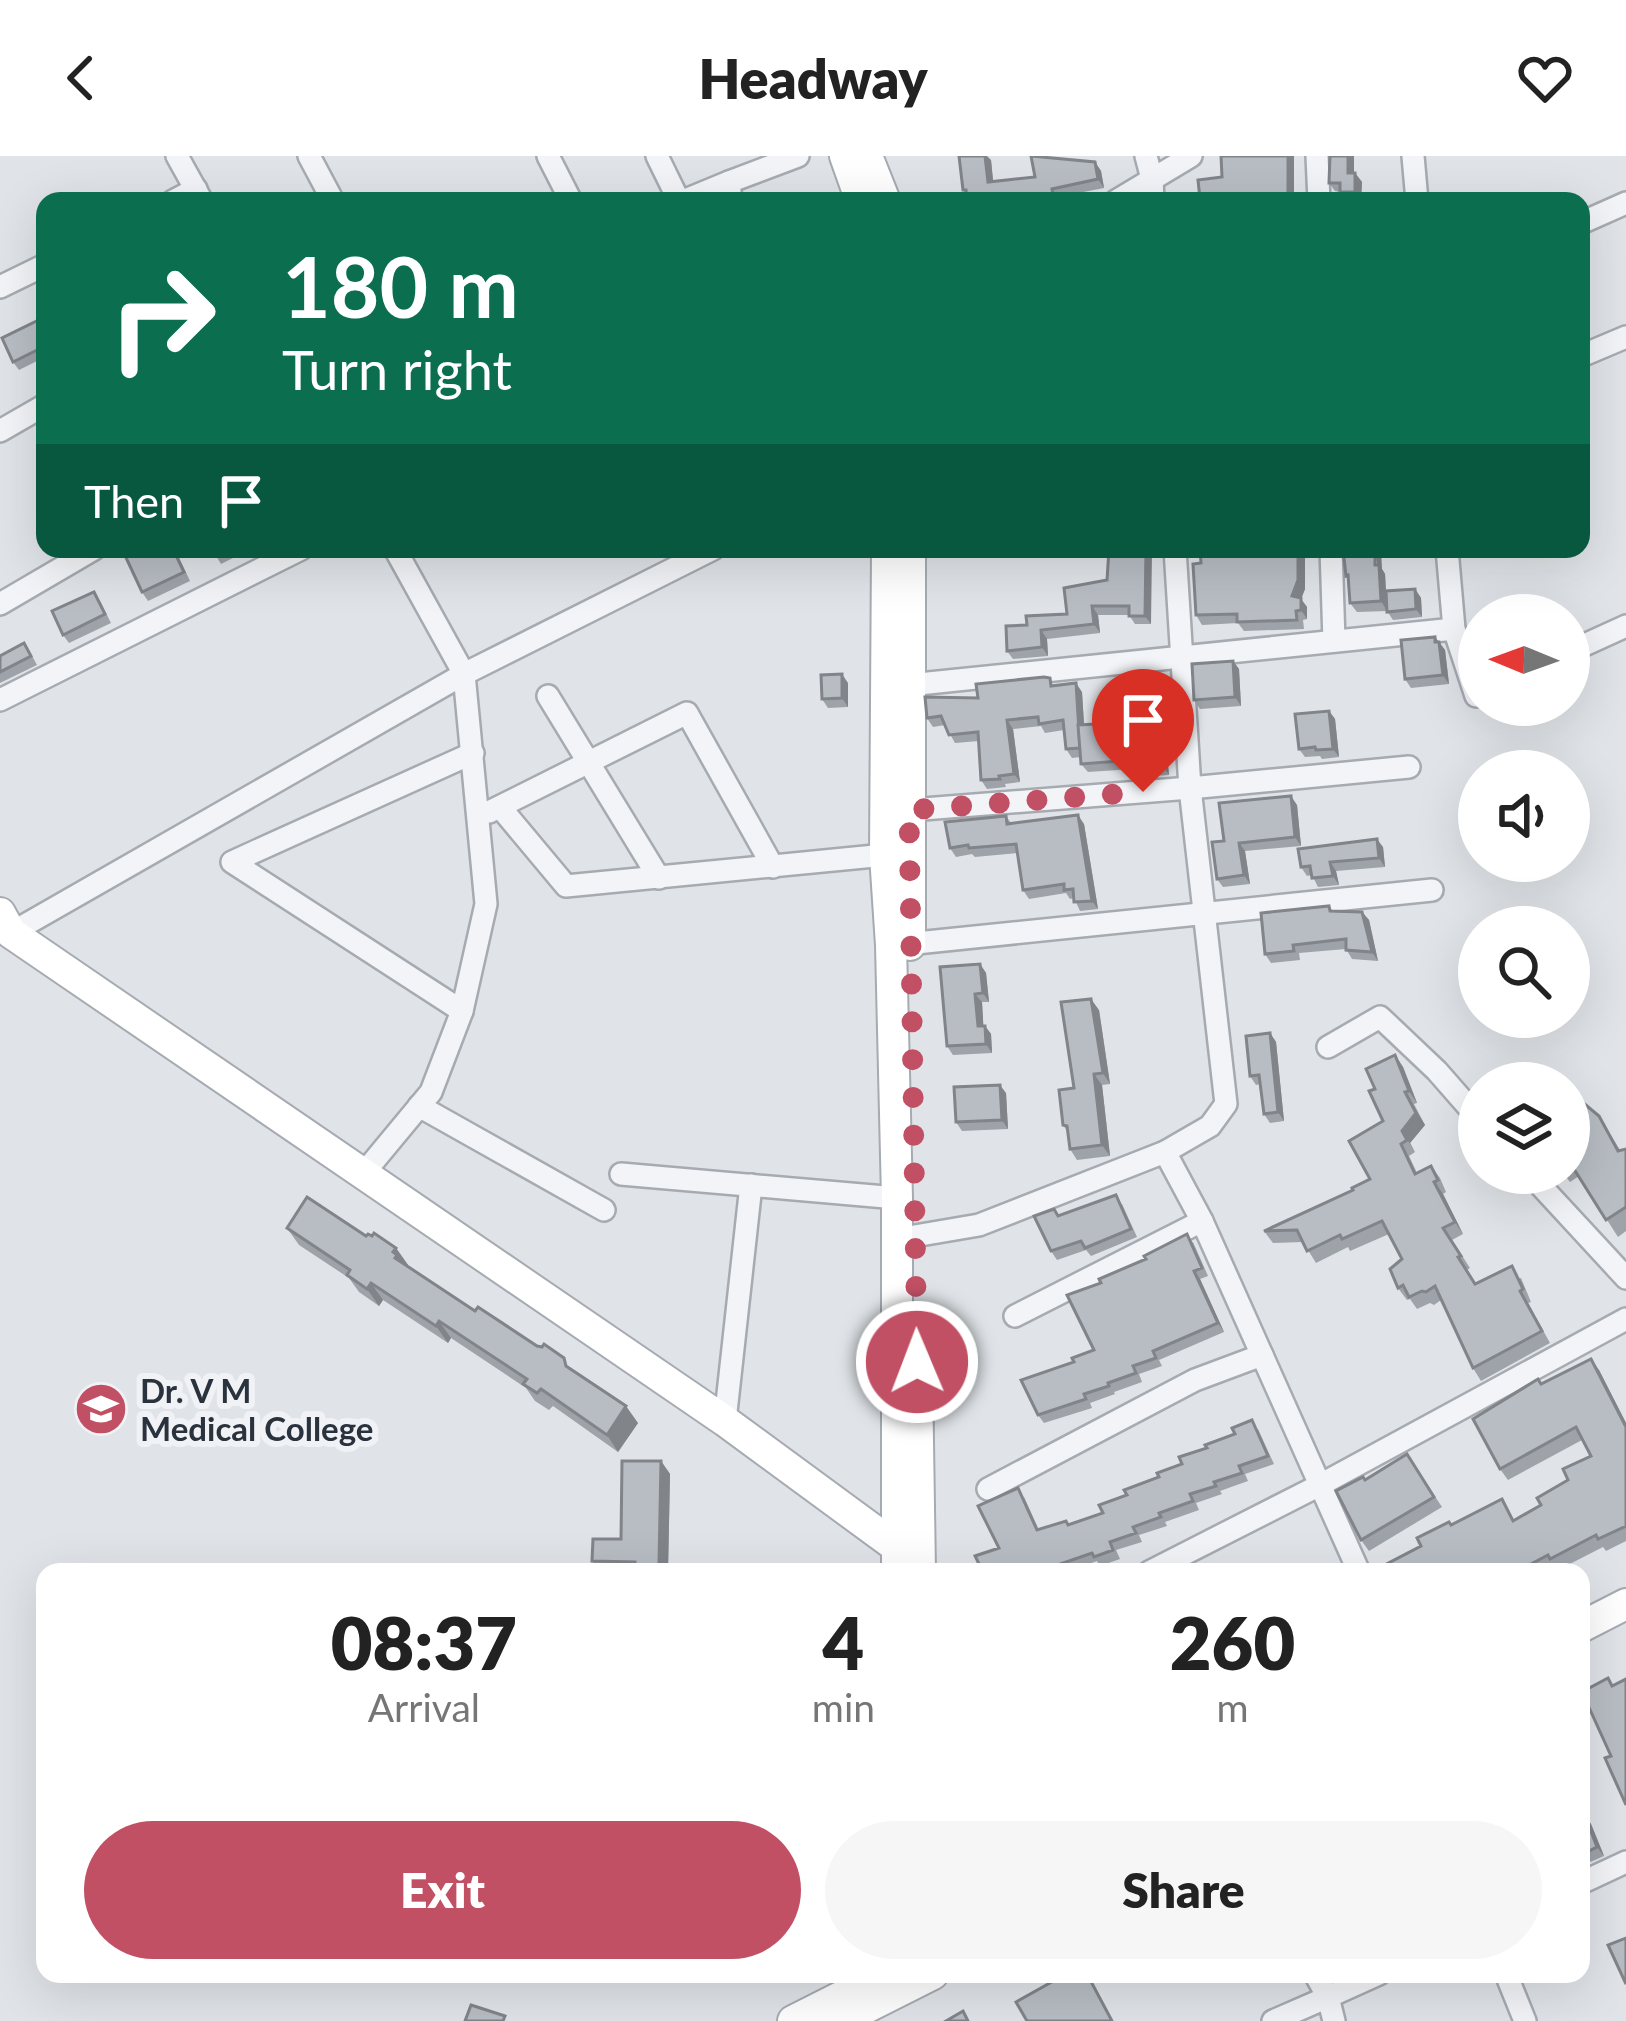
<!DOCTYPE html>
<html lang="en">
<head>
<meta charset="utf-8">
<style>
  :root { --surface:#fff; --page:#f6f6f6; --text:#222; --muted:#767676; --accent:#c25064 }
  body { margin:0; font-family:Lato,sans-serif; background:var(--page); color:var(--text); height:100vh; display:flex; flex-direction:column; font-size:45px; white-space:nowrap }
  * { box-sizing:border-box; margin:0 }
  p { font-size:39px; color:var(--muted) }
  .icon { flex:none; width:66px; height:66px; fill:none; stroke:currentColor; stroke-width:2; stroke-linecap:round; stroke-linejoin:round }
  .map { position:relative; flex:1; overflow:hidden }
  .side { position:absolute; left:36px; top:1407px; width:1554px; height:420px; display:flex; flex-direction:column; background:var(--surface); border-radius:24px; box-shadow:0 12px 48px #0002 }
  .side>* { flex:none }
  .hud { position:absolute; left:36px; top:36px; width:1554px; height:366px; border-radius:24px; box-shadow:0 12px 48px #0002; background:#0b6e4f; color:#fff; overflow:hidden }
  .needle { width:78px; rotate:271deg }
  .tools { position:absolute; left:1458px; top:438px; display:grid; gap:24px }
  .tools a { display:grid; place-items:center; width:132px; height:132px; border-radius:50%; background:var(--surface); box-shadow:0 12px 48px #0002; font-size:60px }
  .pin { position:absolute; display:grid; place-items:center; width:102px; height:102px; color:#fff; margin:-123px -51px; border-radius:50% 50% 50% 0; rotate:-45deg; box-shadow:0 0 12px #0007 }
  .pin .icon { rotate:45deg }
  .me { position:absolute; width:132px; margin:-66px; rotate:359deg; stroke-linejoin:round; filter:drop-shadow(0 0 9px #0008) }
  .turn { display:flex; align-items:center; gap:42px; height:252px; padding:0 48px; font-size:54px }
  .turn .icon { width:156px; height:156px; stroke-width:2.5 }
  .turn b { display:block; font-size:84px; line-height:102px }
  .then { display:flex; align-items:center; height:114px; padding:0 48px; background:#0003; gap:24px; font-size:45px }
  .eta { display:flex; justify-content:space-evenly; align-items:center; height:204px; text-align:center }
  .eta b { font-size:72px; font-weight:800; line-height:84px }
  .action { display:flex; gap:24px; margin-top:auto; padding:24px 48px }
  .action a { flex:1; height:138px; border-radius:72px; background:var(--accent); color:#fff; font-size:48px; font-weight:800; line-height:138px; text-align:center }
  .action a+a { background:var(--page); color:var(--text) }
  header { display:flex; justify-content:space-between; align-items:center; height:156px; padding:0 48px; background:var(--surface); font-size:54px; font-weight:800 }
  .map>svg:first-child { display:block }
  .lines { fill:none; stroke-linecap:round; stroke-linejoin:round }
  .street-casing { stroke:#a6abb2; stroke-width:26 }
  .secondary-casing { stroke:#a6abb2; stroke-width:34 }
  .street { stroke:#f3f4f7; stroke-width:21 }
  .secondary { stroke:#fff; stroke-width:30 }
  .wall { fill:#9ea3a9 }
  .shaded-wall { fill:#818489 }
  .building { fill:#b8bdc4; stroke:#818489; stroke-width:3 }
  .route { stroke:#c25064; stroke-width:21; stroke-dasharray:0 37.8 }
  .labels { text-anchor:middle; dominant-baseline:central; stroke-width:12; stroke-linejoin:round; paint-order:stroke }
  .poi-label { font-size:33px; font-weight:bold; fill:#2a323e; stroke:#f0f2f6; text-anchor:start }
</style>
</head>
<body>
<header><svg class="icon" aria-label="back" viewBox="0 0 24 24"><path d="M15 5l-7 7 7 7"/></svg>Headway<svg class="icon" aria-label="heart" viewBox="0 0 24 24"><path d="M12 20l-8-8c-3-5 5-10 8-4 3-6 11-1 8 4z"/></svg></header>
<div class="map">
<svg width="1626" height="1865" viewBox="0 0 1626 1865">
  <rect width="100%" height="100%" fill="#e0e4e8"/>
  <g class="lines">
    <!-- street casing -->
    <g class="street-casing">
      <g id="street">
        <polyline points="177,0 202,45"/>
        <polyline points="309,0 333,45"/>
        <polyline points="548,0 571,45"/>
        <polyline points="657,0 679,45"/>
        <polyline points="1146,0 1152,23 1153,45"/>
        <polyline points="1317,0 1319,45"/>
        <polyline points="1413,0 1417,45"/>
        <polyline points="173,45 196,33"/>
        <polyline points="683,45 729,26"/>
        <polyline points="731,45 729,26 798,0"/>
        <polyline points="1116,45 1191,0"/>
        <polyline points="1581,67 1626,47"/>
        <polyline points="0,131 45,109"/>
        <polyline points="1581,200 1626,181"/>
        <polyline points="0,275 45,249"/>
        <polyline points="1331,393 1334,485"/>
        <polyline points="1447,393 1454,473 1476,540 1479,539"/>
        <polyline points="0,448 94,393"/>
        <polyline points="1569,496 1626,470"/>
        <polyline points="899,530 1454,473"/>
        <polyline points="548,540 659,722"/>
        <polyline points="0,544 301,393"/>
        <polyline points="500,651 566,730 885,699"/>
        <polyline points="898,655 1190,632 1409,611"/>
        <polyline points="489,656 687,557 773,711"/>
        <polyline points="11,777 464,518 713,393"/>
        <polyline points="897,789 1432,734"/>
        <polyline points="462,855 232,706 473,597"/>
        <polyline points="1328,891 1380,861 1437,915 1479,963"/>
        <polyline points="419,950 604,1054"/>
        <polyline points="1165,996 1210,970 1226,948 1190,632 1175,393"/>
        <polyline points="1529,1017 1626,1122"/>
        <polyline points="363,1018 431,936 462,855 486,748 464,518 395,393"/>
        <polyline points="621,1018 897,1042"/>
        <polyline points="897,1083 979,1069 1165,996 1202,1065 1359,1416"/>
        <polyline points="1015,1160 1202,1065"/>
        <polyline points="725,1265 751,1029"/>
        <polyline points="988,1333 1195,1224 1262,1199"/>
        <polyline points="1149,1416 1320,1329 1626,1163"/>
        <polyline points="1581,1727 1626,1706"/>
        <polyline points="1315,1818 1328,1841 1379,1818"/>
        <polyline points="1506,1818 1525,1865"/>
        <polyline points="1273,1865 1328,1841 1334,1865"/>
      </g>
    </g>
    <!-- secondary casing -->
    <g class="secondary-casing">
      <g id="secondary">
        <polyline points="845,0 861,45"/>
        <polyline points="867,0 885,45"/>
        <polyline points="887,393 885,699 891,789 897,1042 897,1416"/>
        <polyline points="0,757 11,777 725,1265 898,1392"/>
        <polyline points="910,789 910,393"/>
        <polyline points="917,1221 920,1416"/>
        <polyline points="1581,1471 1626,1448"/>
        <polyline points="793,1865 886,1818"/>
        <polyline points="840,1865 933,1818"/>
      </g>
    </g>
    <!-- street -->
    <use href="#street" class="street"/>
    <!-- secondary -->
    <use href="#secondary" class="secondary"/>
  </g>
  <!-- wall -->
  <g class="wall">
    <polygon points="1221,0 1294,0 1294,40 1297,40 1301,45 1201,45 1200,43 1222,21"/>
    <polygon points="991,4 993,25 1035,21 1095,6 1101,15 1104,32 1058,41 967,39 963,34"/>
    <polygon points="1355,17 1362,26 1361,44 1346,44 1340,36 1335,35 1329,27"/>
    <polygon points="45,161 45,201 19,214 13,206"/>
    <polygon points="175,393 190,425 148,445 142,436"/>
    <polygon points="212,393 251,393 221,408"/>
    <polygon points="1109,393 1151,393 1151,468 1135,468 1129,459 1098,459 1100,477 1047,483 1048,500 1013,503 1007,495 1027,469 1067,458 1107,424"/>
    <polygon points="1201,407 1305,433 1301,443 1307,451 1307,463 1303,464 1304,473 1244,475 1238,467 1202,469 1196,459"/>
    <polygon points="1382,413 1385,418 1386,435 1415,433 1421,442 1422,461 1393,464 1387,455 1357,456 1350,447 1349,424 1346,420"/>
    <polygon points="100,445 111,467 69,487 63,479"/>
    <polygon points="1435,481 1445,494 1449,528 1411,532 1405,523"/>
    <polygon points="30,496 37,509 0,527 0,500"/>
    <polygon points="1233,505 1239,513 1241,550 1200,553 1194,544"/>
    <polygon points="848,527 848,551 828,552 822,543"/>
    <polygon points="1055,529 1082,536 1084,569 1120,576 1165,580 1169,619 1140,621 1134,613 1088,616 1081,608 1081,601 1072,602 1066,593 1064,574 1045,577 1041,570 1013,573 1020,626 1005,628 1006,631 987,633 981,624 979,585 955,587 945,569 933,571 927,562 978,542"/>
    <polygon points="1329,555 1335,563 1339,601 1322,603 1320,600 1305,601 1299,593"/>
    <polygon points="1297,649 1301,690 1245,695 1250,728 1223,731 1217,723 1224,685"/>
    <polygon points="1006,660 1011,667 1084,668 1098,753 1080,755 1074,742 1070,743 1066,737 1029,743 1023,734 1018,697 975,701 972,698 956,701 950,692"/>
    <polygon points="1383,691 1385,711 1336,715 1339,729 1318,731 1312,719 1307,720 1301,711"/>
    <polygon points="1329,750 1333,755 1362,756 1369,764 1378,805 1352,803 1346,793 1299,797 1300,804 1271,807 1265,798"/>
    <polygon points="980,808 986,817 989,846 982,846 983,870 985,870 991,878 992,897 953,899 947,890"/>
    <polygon points="1099,854 1110,928 1102,929 1110,1000 1077,1004 1070,993 1068,976 1063,969"/>
    <polygon points="1270,877 1276,886 1284,965 1270,967 1264,958 1260,928 1256,929 1250,920"/>
    <polygon points="1395,899 1403,911 1417,947 1414,948 1425,969 1410,987 1415,996 1409,1000 1417,1017 1431,1010 1440,1022 1446,1036 1443,1038 1463,1078 1452,1084 1470,1112 1467,1114 1475,1128 1521,1122 1531,1146 1528,1147 1550,1187 1481,1225 1473,1212 1441,1144 1434,1149 1430,1147 1417,1153 1410,1143 1407,1144 1398,1132 1402,1103 1389,1078 1350,1095 1348,1091 1316,1107 1303,1086 1273,1087 1264,1075 1353,1034 1370,1023 1383,965 1375,933"/>
    <polygon points="1569,935 1599,960 1620,994 1626,993 1626,1075 1618,1081 1579,1020 1570,1026 1563,1017 1569,1017"/>
    <polygon points="1006,937 1008,973 962,975 956,966"/>
    <polygon points="1122,1048 1137,1081 1091,1100 1086,1094 1057,1104 1051,1095 1059,1060"/>
    <polygon points="287,1072 366,1080 396,1092 408,1109 407,1110 475,1155 573,1215 638,1267 618,1296 553,1250 549,1254 535,1245 526,1232 451,1182 448,1187 383,1144 379,1150 359,1136 349,1122 299,1089"/>
    <polygon points="1193,1086 1208,1120 1200,1123 1224,1176 1159,1204 1162,1210 1139,1218 1142,1226 1114,1236 1115,1238 1090,1247 1092,1252 1044,1267 1038,1259 1074,1206 1094,1194 1101,1127"/>
    <polygon points="1599,1214 1626,1267 1626,1385 1606,1395 1603,1391 1558,1414 1556,1411 1545,1416 1381,1416 1451,1369 1502,1343 1514,1364 1541,1349 1568,1324 1591,1300 1582,1284 1508,1324 1500,1313 1541,1228"/>
    <polygon points="1258,1273 1274,1308 1245,1318 1248,1325 1220,1335 1222,1338 1196,1347 1199,1354 1165,1366 1167,1370 1139,1379 1142,1386 1116,1394 1120,1403 1100,1410 1097,1405 1066,1416 983,1416 999,1392 1024,1341 1039,1374 1069,1369 1103,1357 1127,1339 1182,1308"/>
    <polygon points="1407,1298 1442,1351 1369,1395 1361,1384 1365,1324"/>
    <polygon points="661,1305 670,1318 668,1416 600,1416 592,1405 621,1383"/>
    <polygon points="1585,1660 1591,1668 1604,1700 1581,1710 1581,1662"/>
  </g>
  <!-- shaded-wall -->
  <g class="shaded-wall">
    <polygon points="985,0 987,0 991,4 994,34 988,26"/>
    <polygon points="1288,0 1294,0 1294,45 1288,40"/>
    <polygon points="1348,0 1354,0 1354,26 1348,17"/>
    <polygon points="1095,6 1101,15 1104,32 1098,23"/>
    <polygon points="1355,17 1362,26 1361,44 1355,36"/>
    <polygon points="1146,393 1151,393 1152,396 1151,468 1145,460"/>
    <polygon points="1298,393 1305,393 1305,433 1301,443 1307,451 1307,463 1292,440"/>
    <polygon points="1375,393 1381,393 1382,413 1385,418 1387,455 1381,445"/>
    <polygon points="1415,433 1421,442 1422,461 1416,453"/>
    <polygon points="1092,450 1098,459 1100,477 1094,468"/>
    <polygon points="1041,474 1047,483 1048,500 1042,491"/>
    <polygon points="1435,481 1445,494 1449,528 1443,519"/>
    <polygon points="1233,505 1239,513 1241,550 1235,541"/>
    <polygon points="842,518 848,527 848,551 842,542"/>
    <polygon points="1076,527 1082,536 1086,601 1080,592"/>
    <polygon points="1329,555 1335,563 1339,601 1333,593"/>
    <polygon points="1007,564 1013,573 1020,626 1014,618"/>
    <polygon points="1159,572 1165,580 1169,619 1163,610"/>
    <polygon points="1291,640 1297,649 1301,690 1295,681"/>
    <polygon points="1078,659 1084,668 1098,753 1092,745"/>
    <polygon points="1377,683 1383,691 1385,711 1379,702"/>
    <polygon points="1239,687 1245,695 1250,728 1244,719"/>
    <polygon points="1330,706 1336,715 1339,729 1333,720"/>
    <polygon points="1362,756 1369,764 1378,805 1372,796"/>
    <polygon points="980,808 986,817 989,846 983,837"/>
    <polygon points="975,838 982,846 984,879 978,870"/>
    <polygon points="1091,843 1099,854 1110,928 1103,917"/>
    <polygon points="985,870 991,878 992,897 986,888"/>
    <polygon points="1270,877 1276,886 1284,965 1278,956"/>
    <polygon points="1395,899 1403,911 1417,947 1409,935"/>
    <polygon points="1094,918 1102,929 1110,1000 1102,989"/>
    <polygon points="1000,929 1006,937 1008,973 1002,964"/>
    <polygon points="1405,936 1425,969 1410,987 1415,996 1402,975"/>
    <polygon points="1434,1026 1443,1038 1463,1078 1455,1066"/>
    <polygon points="396,1092 408,1109 406,1112 395,1102 393,1096"/>
    <polygon points="1194,1115 1200,1123 1224,1176 1218,1167"/>
    <polygon points="371,1127 383,1144 379,1150 367,1133"/>
    <polygon points="439,1165 451,1182 448,1187 436,1170"/>
    <polygon points="1591,1203 1599,1214 1626,1267 1626,1271"/>
    <polygon points="626,1250 638,1267 618,1296 607,1279"/>
    <polygon points="661,1305 670,1318 668,1416 664,1416 659,1408"/>
    <polygon points="1585,1660 1591,1668 1604,1700 1597,1691"/>
  </g>
  <!-- building -->
  <g class="building">
    <polygon points="959,0 985,0 988,26 1035,21 1031,0 1095,6 1098,23 1052,33 1054,45 967,45 966,34 963,34"/>
    <polygon points="1221,0 1288,0 1288,40 1297,40 1297,45 1245,45 1245,38 1200,43 1198,24 1222,21"/>
    <polygon points="1330,0 1348,0 1348,17 1355,17 1355,36 1340,36 1340,27 1329,27"/>
    <polygon points="45,161 45,190 13,206 2,182"/>
    <polygon points="122,393 173,393 184,416 142,436"/>
    <polygon points="212,393 228,393 215,399"/>
    <polygon points="1109,393 1146,393 1145,460 1129,460 1129,450 1092,450 1094,468 1041,474 1042,491 1007,495 1006,470 1027,469 1026,460 1067,458 1064,432 1107,424"/>
    <polygon points="1200,393 1298,393 1298,424 1292,440 1301,442 1301,454 1296,455 1297,464 1237,466 1237,458 1196,459 1193,408 1201,407"/>
    <polygon points="1343,393 1375,393 1375,409 1379,409 1381,445 1350,447 1348,419 1346,420"/>
    <polygon points="1415,433 1416,453 1387,456 1386,435"/>
    <polygon points="94,436 105,458 63,479 52,455"/>
    <polygon points="1435,481 1435,486 1439,486 1443,519 1405,523 1401,484"/>
    <polygon points="24,487 31,500 0,516 0,500"/>
    <polygon points="1233,505 1235,541 1194,544 1192,508"/>
    <polygon points="842,518 842,542 822,543 821,519"/>
    <polygon points="1044,521 1050,522 1051,530 1076,527 1080,592 1066,593 1063,564 1039,568 1038,561 1007,564 1014,618 999,620 1000,623 981,624 978,576 949,579 941,560 927,562 925,541 978,542 976,528"/>
    <polygon points="1329,555 1333,593 1316,594 1315,591 1299,593 1295,558"/>
    <polygon points="1114,567 1114,577 1159,572 1163,610 1134,612 1133,604 1081,608 1078,569"/>
    <polygon points="1291,640 1295,681 1239,687 1244,719 1217,723 1212,686 1224,685 1219,647"/>
    <polygon points="1078,659 1092,745 1074,746 1073,733 1064,734 1064,728 1023,734 1016,688 969,692 968,689 950,692 945,666 1006,660 1007,668"/>
    <polygon points="1377,683 1379,702 1330,706 1333,720 1312,722 1310,710 1301,711 1298,693"/>
    <polygon points="1329,750 1330,755 1362,756 1372,796 1346,794 1346,783 1293,789 1294,795 1265,798 1261,757"/>
    <polygon points="980,808 983,837 975,838 978,870 985,870 986,888 947,890 940,811"/>
    <polygon points="1091,843 1103,917 1094,918 1102,989 1070,993 1067,970 1063,969 1059,934 1074,932 1061,846"/>
    <polygon points="1270,877 1278,956 1264,958 1259,919 1250,920 1246,880"/>
    <polygon points="1395,899 1409,935 1405,936 1416,957 1402,975 1407,984 1401,988 1415,1018 1431,1010 1438,1024 1434,1026 1455,1066 1443,1072 1461,1100 1458,1101 1475,1128 1512,1110 1523,1133 1520,1135 1542,1175 1473,1212 1435,1130 1426,1136 1422,1135 1409,1141 1403,1129 1398,1132 1390,1113 1402,1103 1382,1065 1342,1083 1340,1079 1307,1095 1297,1074 1264,1075 1353,1034 1352,1032 1370,1023 1349,985 1383,965 1369,935 1375,933 1366,913"/>
    <polygon points="1000,929 1002,964 956,966 954,931"/>
    <polygon points="1569,935 1599,960 1618,995 1626,993 1626,1051 1606,1064 1569,1005"/>
    <polygon points="1116,1039 1131,1073 1085,1092 1081,1085 1051,1095 1034,1060 1054,1053 1058,1060"/>
    <polygon points="307,1041 366,1080 368,1078 372,1080 374,1077 396,1092 393,1096 397,1099 395,1102 475,1155 478,1151 537,1190 542,1191 544,1188 564,1202 566,1210 626,1250 607,1279 541,1233 537,1237 523,1228 527,1223 439,1165 436,1170 371,1127 367,1133 347,1119 350,1114 287,1072"/>
    <polygon points="1187,1078 1202,1112 1194,1115 1218,1167 1153,1195 1156,1202 1133,1210 1136,1217 1108,1227 1109,1230 1084,1238 1086,1243 1038,1259 1021,1224 1074,1206 1072,1202 1094,1194 1067,1139 1101,1127 1099,1123 1146,1103 1144,1100"/>
    <polygon points="1591,1203 1626,1271 1626,1370 1598,1383 1596,1379 1550,1403 1548,1399 1516,1416 1495,1416 1494,1414 1490,1416 1381,1416 1379,1412 1421,1390 1417,1382 1449,1366 1451,1369 1502,1343 1513,1365 1541,1349 1537,1342 1568,1324 1563,1313 1591,1300 1576,1271 1500,1313 1473,1263 1538,1223 1541,1228"/>
    <polygon points="1252,1264 1268,1300 1239,1310 1242,1317 1214,1326 1216,1330 1190,1338 1193,1345 1159,1357 1161,1361 1133,1371 1136,1377 1110,1386 1113,1394 1094,1401 1092,1397 1037,1416 983,1416 975,1400 999,1392 978,1350 1018,1332 1037,1374 1066,1365 1068,1369 1103,1357 1099,1349 1127,1339 1124,1334 1159,1321 1157,1317 1182,1308 1179,1301 1207,1292 1205,1289 1235,1278 1232,1272"/>
    <polygon points="1407,1298 1434,1341 1361,1384 1336,1335 1363,1321 1365,1324"/>
    <polygon points="622,1305 661,1305 659,1408 637,1416 635,1416 635,1406 592,1405 593,1383 621,1383"/>
    <polygon points="1608,1522 1612,1530 1626,1523 1626,1649 1605,1602 1611,1600 1582,1536"/>
    <polygon points="1585,1660 1597,1691 1581,1699 1581,1662"/>
    <polygon points="1626,1782 1626,1828 1608,1789"/>
    <polygon points="1066,1818 1087,1818 1112,1865 1027,1865 1016,1846"/>
    <polygon points="471,1849 505,1860 503,1865 465,1865"/>
    <polygon points="963,1855 968,1865 946,1865"/>
  </g>
  <g class="lines">
    <!-- route -->
    <polyline class="route" points="917,1206 909,654 1143,636"/>
  </g>
  <!-- icons -->
  <defs>
    <g id="university-disc" transform="scale(2.7)"><circle r="9.5" fill="#c25064" stroke="#f0f2f6"/><path d="M0-5L7-2L0 1L-7-2ZM-4 1L0 2.5L4 1V4Q0 6-4 4Z" fill="#fff"/></g>
  </defs>
  <g fill-rule="evenodd">
    <use href="#university-disc" x="101" y="1253"/>
  </g>
  <g class="labels">
    <!-- poi labels -->
    <g class="poi-label">
      <text x="140" y="1234">Dr. V M<tspan x="140" dy="38">Medical College</tspan></text>
    </g>
  </g>
</svg>
<div class="tools">
<a><svg class="needle" viewBox="-14 -14 28 28"><path d="M0-13l5 13h-10z" fill="#e53935"/><path d="M0 13l5-13h-10z" fill="#767676"/></svg></a>
<a><svg class="icon" aria-label="sound" viewBox="0 0 24 24"><path d="M4 9h4l5-4v14l-5-4H4zM17 9q2 3 0 6"/></svg></a>
<a><svg class="icon" aria-label="search" viewBox="0 0 24 24"><circle cx="10" cy="10" r="6"/><path d="M15 15l6 6"/></svg></a>
<a><svg class="icon" aria-label="layers" viewBox="0 0 24 24"><path d="M12 4l9 5-9 5-9-5zM3 14l9 5 9-5"/></svg></a>
</div>
<div class="pin" style="left:1143px;top:636px;background:#d93025"><svg class="icon" aria-label="arrive" viewBox="0 0 24 24"><path d="M6 21V4h12l-3 4 3 4H6"/></svg></div>
<svg class="me" style="left:917px;top:1206px" viewBox="-20 -20 40 40"><circle r="17" fill="#c25064" stroke="#fff" stroke-width="3"/><path d="M0-11L8 9 0 5-8 9z" fill="#fff"/></svg>
<div class="hud">
<div class="turn"><svg class="icon" aria-label="right" viewBox="0 0 24 24"><path d="M7 20v-9h11M14 6l5 5-5 5"/></svg><div><b>180 m</b>Turn right</div></div>
<div class="then">Then<svg class="icon" aria-label="arrive" viewBox="0 0 24 24"><path d="M6 21V4h12l-3 4 3 4H6"/></svg></div>
</div>
<section class="side">
<div class="eta">
<div><b>08:37</b><p>Arrival</p></div>
<div><b>4</b><p>min</p></div>
<div><b>260</b><p>m</p></div>
</div>
<div class="action"><a>Exit</a><a>Share</a></div>
</section>
</div>
</body>
</html>
